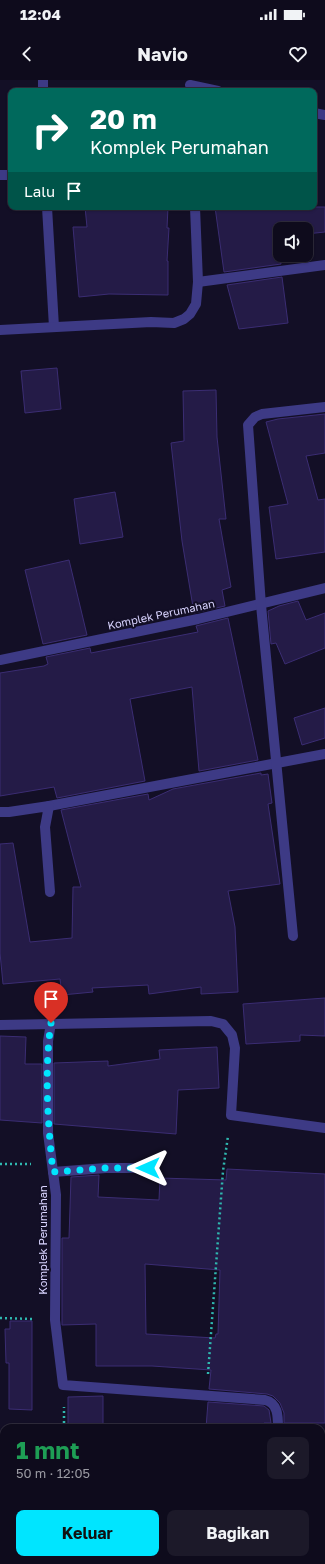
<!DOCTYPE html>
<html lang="id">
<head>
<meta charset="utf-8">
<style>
  :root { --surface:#0e0b1c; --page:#1c1929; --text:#f1f3f6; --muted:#9b9ba3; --line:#2e2b3b; --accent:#00e5ff }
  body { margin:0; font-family:"Golos Text",sans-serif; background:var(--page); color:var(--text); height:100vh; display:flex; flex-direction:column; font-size:15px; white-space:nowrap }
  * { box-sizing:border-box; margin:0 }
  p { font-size:13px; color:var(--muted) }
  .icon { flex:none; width:22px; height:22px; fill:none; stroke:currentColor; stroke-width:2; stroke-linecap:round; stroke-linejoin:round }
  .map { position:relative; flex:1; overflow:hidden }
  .drawer { position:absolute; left:0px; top:1344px; width:325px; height:140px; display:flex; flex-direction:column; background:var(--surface); border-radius:12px 12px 0 0; box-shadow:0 1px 3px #0004,0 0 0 1px var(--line) }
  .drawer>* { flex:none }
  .guide { position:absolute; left:8px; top:8px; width:309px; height:122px; border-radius:8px; box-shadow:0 1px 3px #0004,0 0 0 1px var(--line); background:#00695c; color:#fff; overflow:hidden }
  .controls { position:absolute; left:273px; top:142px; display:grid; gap:8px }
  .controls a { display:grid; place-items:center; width:40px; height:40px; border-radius:8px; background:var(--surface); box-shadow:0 1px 3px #0004,0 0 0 1px var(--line); font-size:20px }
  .pin { position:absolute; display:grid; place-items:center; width:34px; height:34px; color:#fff; margin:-41px -17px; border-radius:50% 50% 50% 0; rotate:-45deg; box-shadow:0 0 4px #0007 }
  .pin .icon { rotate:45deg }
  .me { position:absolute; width:44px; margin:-22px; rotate:270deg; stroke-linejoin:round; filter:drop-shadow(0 0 3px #0008) }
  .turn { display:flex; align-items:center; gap:14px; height:84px; padding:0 16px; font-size:18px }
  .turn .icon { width:52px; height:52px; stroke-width:2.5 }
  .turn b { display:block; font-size:28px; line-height:34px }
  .then { display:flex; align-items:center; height:38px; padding:0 16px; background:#0003; gap:8px; font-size:15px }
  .round { display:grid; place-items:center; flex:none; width:42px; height:42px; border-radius:8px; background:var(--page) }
  .overview { display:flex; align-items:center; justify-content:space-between; height:68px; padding:0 16px }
  h1 { font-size:24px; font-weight:700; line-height:30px; color:#1e9e55 }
  .button { display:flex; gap:8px; margin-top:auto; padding:8px 16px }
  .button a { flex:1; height:46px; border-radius:8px; background:var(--accent); color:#111; font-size:16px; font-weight:700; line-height:46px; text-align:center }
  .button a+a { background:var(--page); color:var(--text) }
  .status { display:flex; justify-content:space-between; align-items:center; height:28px; padding:0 20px; background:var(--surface); direction:ltr }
  .status svg { height:11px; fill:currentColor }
  header { display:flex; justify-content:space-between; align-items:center; height:52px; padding:0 16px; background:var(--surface); font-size:18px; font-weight:700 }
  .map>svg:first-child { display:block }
  .building { fill:#241b47; stroke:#3b2d73; fill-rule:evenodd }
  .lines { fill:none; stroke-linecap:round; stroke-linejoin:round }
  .path { stroke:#2fb8b0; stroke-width:2.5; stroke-dasharray:2 3; stroke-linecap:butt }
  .street { stroke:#3d3a85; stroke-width:10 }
  .route { stroke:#00e5ff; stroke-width:7; stroke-dasharray:0 12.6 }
  .labels { text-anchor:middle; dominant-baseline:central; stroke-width:4; stroke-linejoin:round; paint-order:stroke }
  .street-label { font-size:11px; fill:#d9d4ff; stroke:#130f26 }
</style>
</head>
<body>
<div class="status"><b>12:04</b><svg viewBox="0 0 49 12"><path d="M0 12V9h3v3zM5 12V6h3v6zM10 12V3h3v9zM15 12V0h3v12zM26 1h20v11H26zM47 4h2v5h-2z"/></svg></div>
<header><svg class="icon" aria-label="back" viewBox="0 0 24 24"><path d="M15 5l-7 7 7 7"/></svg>Navio<svg class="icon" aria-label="heart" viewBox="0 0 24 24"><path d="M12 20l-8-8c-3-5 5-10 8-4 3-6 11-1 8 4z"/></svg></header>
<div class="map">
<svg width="325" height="1484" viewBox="0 0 325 1484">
  <rect width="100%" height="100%" fill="#130f26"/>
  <!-- building -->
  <g class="building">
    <polygon points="85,127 168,127 167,148 169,148 167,181 168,181 168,215 109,214 79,217 73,147 87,147"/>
    <polygon points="215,127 325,127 325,152 306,154 306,149 280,149 280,156 277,157 281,184 224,192"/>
    <polygon points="282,197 288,243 239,249 227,205"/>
    <polygon points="57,288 61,329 25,333 21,291"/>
    <polygon points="216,310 217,357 226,439 219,439 231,507 222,510 225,526 194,533 182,461 171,363 184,361 183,311"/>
    <polygon points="325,334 325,373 306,376 318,420 325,419 325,472 276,479 269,427 288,424 266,342 278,339"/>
    <polygon points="115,412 123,457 80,464 74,419"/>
    <polygon points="69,480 87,555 43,564 25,490"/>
    <polygon points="298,521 306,540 325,533 325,568 285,584 276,563 271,564 268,531 279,526"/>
    <polygon points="228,538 258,680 199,691 192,607 130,619 145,701 57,718 54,707 0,716 0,593 44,586 48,584 46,577 90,568 91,573 198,552 196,546"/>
    <polygon points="325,628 325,658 302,665 294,638"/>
    <polygon points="261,693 261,695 268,694 272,723 268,724 280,804 228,811 235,847 238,912 201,914 201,907 149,914 148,905 92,908 93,912 62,915 60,899 3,904 0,873 0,764 13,763 30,862 72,858 73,807 81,807 61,730 148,714 149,720 173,709"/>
    <polygon points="325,918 325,956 300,955 300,961 246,964 243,924"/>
    <polygon points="0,956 26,957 25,984 42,984 42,1043 0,1040"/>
    <polygon points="217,967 219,1008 178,1010 176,1054 54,1044 54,983 108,981 108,986 160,979 159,970"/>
    <path d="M227,1089L325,1094V1343H284V1333L280,1323L273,1316L267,1314L209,1309L211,1290L152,1286H96V1244L62,1245V1158H69L71,1097L99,1095L98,1117L159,1120L160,1098L226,1100ZM145,1184L220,1190L218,1254H216L215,1258L146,1254Z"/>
    <polygon points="10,1241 32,1241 32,1330 9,1329 9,1283 6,1283 5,1249 10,1249"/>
    <polygon points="103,1316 103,1348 68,1348 68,1317"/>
    <polygon points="208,1322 264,1326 269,1330 271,1343 264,1343 265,1348 206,1348"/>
  </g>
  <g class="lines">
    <!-- path -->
    <g class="path">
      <polyline points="0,1084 31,1084"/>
      <polyline points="0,1238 34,1239"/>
      <polyline points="208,1294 223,1091 228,1056"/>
      <polyline points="64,1348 64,1327"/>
      <polyline points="0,1383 4,1383"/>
      <polyline points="43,1484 43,1480"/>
    </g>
    <!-- street -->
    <g class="street">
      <polyline points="43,0 43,11"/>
      <polyline points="190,5 218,11"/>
      <polyline points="314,33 325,35"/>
      <polyline points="0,95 11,95"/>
      <polyline points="47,127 54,247"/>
      <polyline points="198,202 325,185"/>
      <polyline points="0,250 151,242 174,243 184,239 190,234 196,224 198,202 195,127"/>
      <polyline points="0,580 198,539 325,508"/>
      <polyline points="49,726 325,674"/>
      <polyline points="0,732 9,732 49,726 45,747 50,812"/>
      <polyline points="293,856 261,525 248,345 255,337 262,334 325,327"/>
      <path d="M51,943L48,961V1053L56,1115L55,1240L63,1305L265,1320C278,1323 278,1336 278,1348"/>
      <polyline points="0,945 211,941 223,944 232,955 235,968 231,1035 325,1048"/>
      <polyline points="53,1092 106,1088 148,1088"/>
      <polyline points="321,1455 325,1455"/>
      <polyline points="277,1484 277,1480"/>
    </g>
  </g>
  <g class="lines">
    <!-- route -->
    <path class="route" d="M51,943C44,990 48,1046 53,1092L106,1088H148"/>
  </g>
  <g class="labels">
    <!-- street labels -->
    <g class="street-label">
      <text transform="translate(161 534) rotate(-12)">Komplek Perumahan</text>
      <text transform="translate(42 1160) rotate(-90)">Komplek Perumahan</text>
    </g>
  </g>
</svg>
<div class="controls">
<a><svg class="icon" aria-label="sound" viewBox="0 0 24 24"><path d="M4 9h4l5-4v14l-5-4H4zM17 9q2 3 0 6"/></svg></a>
</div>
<div class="pin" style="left:51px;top:943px;background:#d93025"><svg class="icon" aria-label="arrive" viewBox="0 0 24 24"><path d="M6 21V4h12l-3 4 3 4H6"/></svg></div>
<svg class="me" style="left:148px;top:1088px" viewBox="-20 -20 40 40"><path d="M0-17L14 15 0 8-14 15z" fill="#00e5ff" stroke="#fff" stroke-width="4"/></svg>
<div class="guide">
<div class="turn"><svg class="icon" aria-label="right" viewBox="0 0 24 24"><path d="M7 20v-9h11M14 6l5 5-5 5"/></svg><div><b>20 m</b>Komplek Perumahan</div></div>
<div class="then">Lalu<svg class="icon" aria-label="arrive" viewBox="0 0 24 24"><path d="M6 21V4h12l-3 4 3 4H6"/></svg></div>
</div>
<section class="drawer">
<div class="overview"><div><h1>1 mnt</h1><p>50 m · 12:05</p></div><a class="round"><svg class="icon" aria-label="close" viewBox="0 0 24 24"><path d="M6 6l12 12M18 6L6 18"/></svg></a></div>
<div class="button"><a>Keluar</a><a>Bagikan</a></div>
</section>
</div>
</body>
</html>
